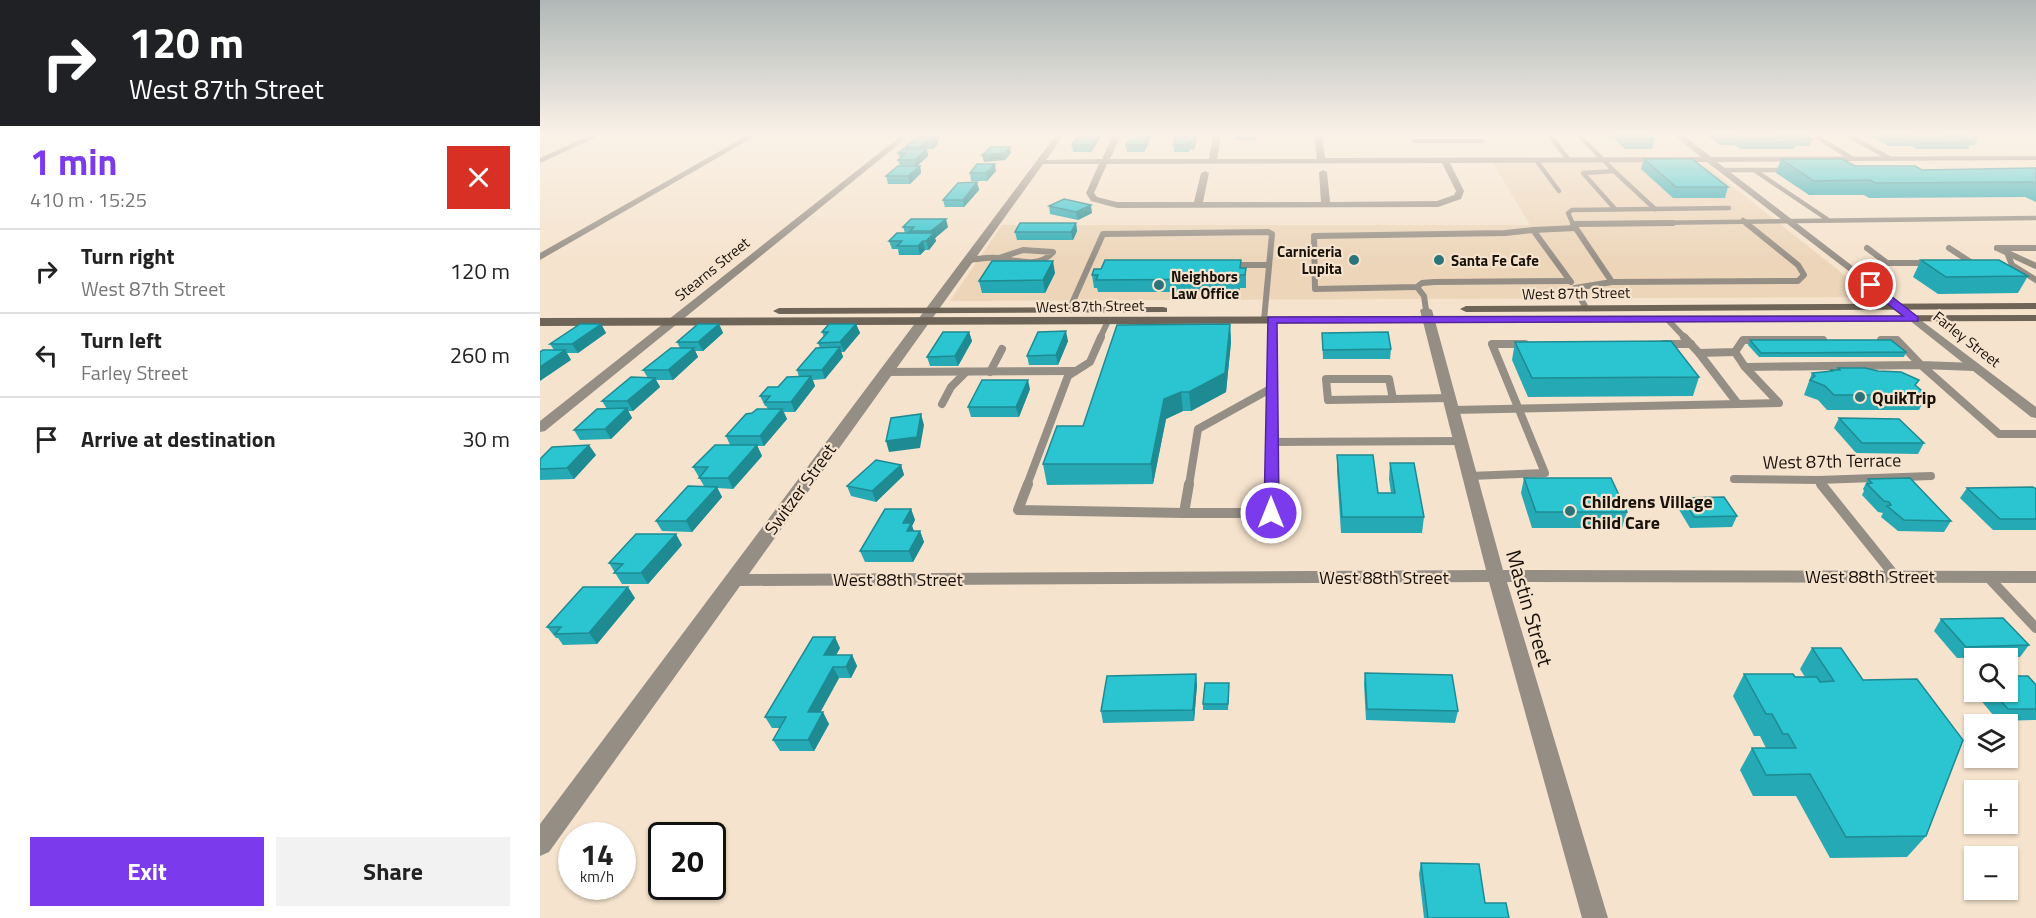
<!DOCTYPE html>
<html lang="en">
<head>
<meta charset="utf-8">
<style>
  :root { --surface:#fff; --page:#f2f2f2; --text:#222; --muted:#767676; --line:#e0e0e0; --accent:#7c3aed }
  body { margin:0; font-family:"Titillium Web",sans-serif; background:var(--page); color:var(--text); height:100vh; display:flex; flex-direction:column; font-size:22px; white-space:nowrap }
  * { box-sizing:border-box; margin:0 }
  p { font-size:20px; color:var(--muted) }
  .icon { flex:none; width:33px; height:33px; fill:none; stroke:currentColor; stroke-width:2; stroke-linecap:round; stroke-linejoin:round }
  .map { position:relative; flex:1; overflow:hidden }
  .panel { display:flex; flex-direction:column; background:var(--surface); width:540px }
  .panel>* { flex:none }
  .top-card { background:#202124; color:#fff; overflow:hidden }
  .buttons { position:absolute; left:1424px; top:648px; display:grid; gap:12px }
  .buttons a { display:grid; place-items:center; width:54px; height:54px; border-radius:0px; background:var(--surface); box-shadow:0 2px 4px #0004; font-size:30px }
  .speed { position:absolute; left:18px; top:822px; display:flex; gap:12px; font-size:30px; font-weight:700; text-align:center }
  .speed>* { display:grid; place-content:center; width:78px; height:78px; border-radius:50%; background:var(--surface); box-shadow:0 2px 4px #0004; line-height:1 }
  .speed small { font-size:15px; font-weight:400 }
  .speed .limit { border:3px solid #111; border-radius:9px; background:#fff; color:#111 }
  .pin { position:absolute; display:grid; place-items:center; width:51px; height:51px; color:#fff; margin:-26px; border:3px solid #fff; border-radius:50%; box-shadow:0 2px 6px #0007 }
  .me { position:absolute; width:66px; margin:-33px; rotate:0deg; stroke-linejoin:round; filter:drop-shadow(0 0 4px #0008) }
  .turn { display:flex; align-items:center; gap:21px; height:126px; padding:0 30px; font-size:27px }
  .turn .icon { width:78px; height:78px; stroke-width:2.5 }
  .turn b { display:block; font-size:42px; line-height:51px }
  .round { display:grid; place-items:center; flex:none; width:63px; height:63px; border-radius:0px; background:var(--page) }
  .head { display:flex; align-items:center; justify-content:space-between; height:102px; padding:0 30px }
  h1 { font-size:36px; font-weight:700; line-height:45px; color:var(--accent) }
  .action { display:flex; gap:12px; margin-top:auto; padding:12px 30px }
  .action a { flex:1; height:69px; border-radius:0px; background:var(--accent); color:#fff; font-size:24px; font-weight:700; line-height:69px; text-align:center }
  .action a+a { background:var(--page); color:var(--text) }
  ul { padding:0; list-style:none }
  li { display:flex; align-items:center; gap:18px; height:84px; padding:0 30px; border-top:2px solid var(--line) }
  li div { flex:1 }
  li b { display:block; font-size:22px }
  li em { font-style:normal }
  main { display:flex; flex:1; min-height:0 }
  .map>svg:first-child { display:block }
  .built { fill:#ecd5b9 }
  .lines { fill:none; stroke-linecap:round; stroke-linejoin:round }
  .service-far3 { stroke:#958e85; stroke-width:4.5 }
  .service-far2 { stroke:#958e85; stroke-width:6 }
  .service-far1 { stroke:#958e85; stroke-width:8 }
  .service { stroke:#958e85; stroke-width:10 }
  .minor { fill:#958e85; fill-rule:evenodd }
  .tertiary { fill:#958e85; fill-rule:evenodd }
  .secondary { fill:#6e6457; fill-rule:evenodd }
  .wall { fill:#25a9b4 }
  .shaded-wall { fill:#1e8a92 }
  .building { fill:#2bc5d1; stroke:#1e8a92; stroke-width:1.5 }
  .route { fill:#7c3aed; stroke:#51269a; stroke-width:1.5 }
  .poi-dot { fill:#2b747a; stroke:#f5e3cd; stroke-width:2 }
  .labels { text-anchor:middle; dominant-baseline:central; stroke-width:4.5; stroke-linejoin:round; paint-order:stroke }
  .far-poi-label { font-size:15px; font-weight:bold; fill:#19120b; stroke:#f5e3cd; text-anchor:start }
  .far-street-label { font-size:15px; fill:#19120b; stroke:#f5e3cd }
  .poi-label { font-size:18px; font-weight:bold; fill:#19120b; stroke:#f5e3cd; text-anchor:start }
  .street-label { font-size:18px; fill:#19120b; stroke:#f5e3cd }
  .near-street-label { font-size:21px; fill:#19120b; stroke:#f5e3cd }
</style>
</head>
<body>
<main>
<section class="panel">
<div class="top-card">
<div class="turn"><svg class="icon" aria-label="right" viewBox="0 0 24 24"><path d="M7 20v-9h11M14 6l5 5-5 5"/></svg><div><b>120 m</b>West 87th Street</div></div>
</div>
<div class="head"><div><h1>1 min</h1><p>410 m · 15:25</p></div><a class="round" style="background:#d93025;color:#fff"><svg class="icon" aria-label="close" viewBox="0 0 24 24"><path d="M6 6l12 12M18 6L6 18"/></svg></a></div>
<ul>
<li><svg class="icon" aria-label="right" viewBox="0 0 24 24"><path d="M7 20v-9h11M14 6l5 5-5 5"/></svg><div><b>Turn right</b><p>West 87th Street</p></div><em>120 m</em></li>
<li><svg class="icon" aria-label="left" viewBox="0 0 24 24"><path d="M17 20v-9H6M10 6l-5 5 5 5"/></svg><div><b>Turn left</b><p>Farley Street</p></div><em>260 m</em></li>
<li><svg class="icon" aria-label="arrive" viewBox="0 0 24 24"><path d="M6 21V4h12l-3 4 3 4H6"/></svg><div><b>Arrive at destination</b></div><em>30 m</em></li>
</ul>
<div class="action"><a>Exit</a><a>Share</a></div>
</section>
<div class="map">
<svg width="1496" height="918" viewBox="0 0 1496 918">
  <rect width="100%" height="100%" fill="#f5e3cd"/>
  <!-- built -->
  <polygon class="built" points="1152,162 1167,166 1332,297 410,301 462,225 990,225 953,163"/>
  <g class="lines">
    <!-- service-far3 -->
    <g class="service-far3">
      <polyline points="1009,135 1029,160"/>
      <polyline points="1039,135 1074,171 1043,173 1075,209"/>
      <polyline points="1274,135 1313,159"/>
      <polyline points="1307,135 1351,159"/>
      <polyline points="996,160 1019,191"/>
      <polyline points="1183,170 1214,170 1287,219"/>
      <polyline points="1214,170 1247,170"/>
      <polyline points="1074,171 1115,209"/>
      <polyline points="1203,220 1208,224"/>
      <polyline points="1033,224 1028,213 1032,210 1189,208"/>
      <polyline points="1033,224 1496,218"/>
    </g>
    <!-- service-far2 -->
    <g class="service-far2">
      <polyline points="993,230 965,233 774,236 775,289 877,287 882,283 894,282 1030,281"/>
      <polyline points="1327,248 1347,263 1391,263"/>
      <polyline points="1409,248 1432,263 1428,263"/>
      <polyline points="1457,248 1496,266"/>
      <polyline points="1457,248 1496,248"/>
      <polyline points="1468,255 1472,265 1496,280"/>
      <path d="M429,260C439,259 448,257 458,258C477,260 499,269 513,252L483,250L459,258"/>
      <polyline points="691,265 728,265"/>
      <polyline points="1031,282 993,230 1036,228"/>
      <polyline points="1072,282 1258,281 1264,275 1258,265 1206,223"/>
      <polyline points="877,287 884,296 886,310"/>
      <polyline points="1046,308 1035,288 1072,282 1033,224 1133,223"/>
      <polyline points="529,310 563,234 728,232 732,234 724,320"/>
      <polyline points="732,320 732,338"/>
      <polyline points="1128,320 1145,338"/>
      <polyline points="560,338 568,321"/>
    </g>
    <!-- service-far1 -->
    <g class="service-far1">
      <polyline points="732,337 732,388"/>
      <polyline points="1144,337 1159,353 1195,352 1203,340 1283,340"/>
      <polyline points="1341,340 1357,340 1381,365 1435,367"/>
      <polyline points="1124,344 1151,344"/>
      <polyline points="1195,352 1205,367 1381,365 1459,434 1496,434"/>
      <polyline points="345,372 535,371"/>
      <polyline points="450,372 462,349"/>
      <polygon points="786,379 849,379 853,399 788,400"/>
      <polyline points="853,399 910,398"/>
      <polyline points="402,404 411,387 426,372"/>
      <polyline points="1198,404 1239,403 1205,367"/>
      <polyline points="913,410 1198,404 1159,353"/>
      <polyline points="732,442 921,441"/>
      <polyline points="930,476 1005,473 952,344 985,344"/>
      <polyline points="1194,479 1278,480 1391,476"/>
      <polyline points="1278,480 1282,485"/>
      <polyline points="487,485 528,376 550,362 561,337"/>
      <polyline points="649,485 658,429 732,388"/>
      <polyline points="731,485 732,388"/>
    </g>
    <!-- service -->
    <g class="service">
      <polyline points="488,484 478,510 644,513"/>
      <polyline points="649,484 644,513 731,513 731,484"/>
      <polyline points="1281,484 1355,576"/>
      <polyline points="1447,576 1496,628"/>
    </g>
    <!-- minor -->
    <g class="minor">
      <polygon points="51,135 61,135 0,163 0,158"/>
      <polygon points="208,135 217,135 0,260 0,253"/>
      <polygon points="362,135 370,135 5,431 0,432 0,421"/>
      <path d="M516,135H524L506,160L562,159L573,135H581L570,159H669L673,135H681L677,159H777L774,135H782L785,158L1161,157L1134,135H1143L1171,157L1496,156V160L1177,162L1362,304L1364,306L1358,309L1167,162L910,163L924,191L921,199L898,207L577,208L551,201L546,193L559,164H503L209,574L946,570L880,310L886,307L892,310L963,570L1496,571V583L967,582L1068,918H1042L949,582L200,586L9,852L0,856V824ZM902,163L916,191L914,195L897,201L790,202L787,172L783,170L779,172L781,202H663L669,173L665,171L661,173L654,202H577L557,197L554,193L567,164Z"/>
      <polygon points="871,139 942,139 946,141 942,143 874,143"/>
    </g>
    <!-- tertiary -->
    <polygon class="tertiary" points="1358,303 1496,407 1496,418 1491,417 1354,308 1352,306"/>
    <!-- secondary -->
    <g class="secondary">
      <polygon points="1496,303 1496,309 926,312 920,309 926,306"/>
      <polygon points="623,307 627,308 627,312 239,314 233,311 239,308"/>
      <polygon points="1496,315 1496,321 0,326 0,318"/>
    </g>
  </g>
  <!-- wall -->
  <g class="wall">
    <polygon points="379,135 403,135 397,140 398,144 393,149 388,149 387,150 388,156 377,166 380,166 381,173 370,184 348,184 346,176 360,166 358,160 360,158 358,153 365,149 365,147 380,137"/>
    <polygon points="539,135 562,135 558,142 557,142 557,143 551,152 533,152 532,145 540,136"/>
    <polygon points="591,135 612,135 604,152 587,152 586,145"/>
    <polygon points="634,135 656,135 656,143 654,150 650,149 649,152 634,152"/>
    <polygon points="695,135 719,135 714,141 696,140"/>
    <polygon points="1067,135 1110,135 1114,139 1112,149 1085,149 1074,139 1070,139"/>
    <polygon points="1166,135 1198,135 1204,138 1234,138 1232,136 1232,135 1265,135 1272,139 1270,146 1255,146 1254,149 1201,149 1195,145 1180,145"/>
    <polygon points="1332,135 1367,135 1373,137 1403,137 1394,135 1431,135 1438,138 1435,145 1430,145 1428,149 1377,149 1370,146 1349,146 1332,137"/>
    <polygon points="1104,159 1188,187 1185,198 1133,198 1101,169"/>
    <polygon points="1241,159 1315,166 1382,170 1496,168 1496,202 1485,197 1329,198 1324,195 1269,195 1236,173"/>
    <polygon points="456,171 447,181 431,181 430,173"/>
    <polygon points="437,182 439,190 424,207 405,207 403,200"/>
    <polygon points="509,206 552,213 538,220 510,214"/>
    <polygon points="536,223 537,231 533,240 477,240 475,232"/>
    <polygon points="363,227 408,227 395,238 396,241 389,250 385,250 380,255 359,255 358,249 352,249 349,241 365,233"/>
    <polygon points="1381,260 1488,276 1478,293 1398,294 1373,277"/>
    <polygon points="706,268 706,288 700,288 700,292 558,292 557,288 554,288 552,275"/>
    <polygon points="515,273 505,293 442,293 439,281"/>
    <polygon points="61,324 66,333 38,353 27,353 31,360 14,350 10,344"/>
    <polygon points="179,324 183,333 163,351 155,351 158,357 133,380 116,380 120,387 93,411 88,411 92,418 71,439 40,440 34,430 67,409 62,401 108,378 103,370 140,348 137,342"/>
    <polygon points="316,324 320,333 304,352 301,352 303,357 285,379 273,380 275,386 255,412 244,412 247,419 224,446 217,446 222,456 193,489 177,488 182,497 152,532 122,531 116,521 164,486 153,467 190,445 186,436 212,413 228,409 226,406 225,406 220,396 259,377 257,370 280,348 278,343 284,337 282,332"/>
    <polygon points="690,324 691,342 686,392 651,411 643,411 626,419 613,484 507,485 503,464 543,426"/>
    <polygon points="429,332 432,341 418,366 390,366 387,357"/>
    <polygon points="782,333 851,349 850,359 783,359"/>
    <polygon points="1210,340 1366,352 1364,357 1219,357 1208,345"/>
    <polygon points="528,341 518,365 489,365 487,356"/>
    <polygon points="975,342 1159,377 1153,396 988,397 972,360"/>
    <polygon points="1298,368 1376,386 1387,395 1379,410 1287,410 1278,400 1264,395 1272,373 1289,372 1290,370 1297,370"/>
    <polygon points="490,389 479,417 431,417 428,407"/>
    <polygon points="1299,418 1384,443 1378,454 1316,453 1294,428"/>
    <polygon points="56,455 34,479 0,480 0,459"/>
    <polygon points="797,455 838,493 851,493 849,479 850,463 884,517 882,533 801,533 797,471"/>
    <polygon points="361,465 364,475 336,502 311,496 307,486"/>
    <polygon points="984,478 1087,512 1082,528 992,528 981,493"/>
    <polygon points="1328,479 1411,521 1404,532 1358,531 1341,517 1343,513 1338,512 1322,495 1324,491 1323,489"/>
    <polygon points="1427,488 1496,489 1496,530 1453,530 1420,498"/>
    <polygon points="1142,498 1197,516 1192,527 1150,528 1138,508"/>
    <polygon points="371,509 375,520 372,526 374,531 380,531 384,542 373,562 325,562 320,551"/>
    <polygon points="142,545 108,584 82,584 69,563"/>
    <polygon points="95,598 57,644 23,645 18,638 16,638 7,627"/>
    <polygon points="1401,619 1489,645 1480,657 1417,658 1394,631"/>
    <polygon points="300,648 296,655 312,655 317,666 311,678 299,678 280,712 289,724 274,751 240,751 233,740 240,728 232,728 225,717"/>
    <polygon points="1272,648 1301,648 1386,836 1367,857 1290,858 1256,796 1213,796 1200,770 1212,748 1226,748 1220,736 1214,736 1193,696 1204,674 1265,677 1260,669"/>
    <polygon points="825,673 918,711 915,723 826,720 824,684"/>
    <polygon points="656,674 657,685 654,721 563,723 561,711"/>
    <polygon points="1496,685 1496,720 1458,721 1434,692 1467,692"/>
    <polygon points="689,689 688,710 663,710 663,704"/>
    <polygon points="881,863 969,918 884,918 879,874"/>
  </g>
  <!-- shaded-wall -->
  <g class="shaded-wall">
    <polygon points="393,135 403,135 397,140 398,144 393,149 391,142 394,139"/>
    <polygon points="557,135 562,135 558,142"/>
    <polygon points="634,135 656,135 656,143 654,150 654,143 634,141"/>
    <polygon points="714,135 719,135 714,141"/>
    <polygon points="556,136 557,143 551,152 550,145"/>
    <polygon points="608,136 609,143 604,152 604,145"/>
    <polygon points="386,142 388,156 376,167 375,160 382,153 380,147"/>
    <polygon points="470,147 471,153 465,160 444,162 442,155"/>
    <polygon points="455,164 456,171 447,181 446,173"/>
    <polygon points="380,166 381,173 370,184 368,176"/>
    <polygon points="437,182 439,190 424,207 423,200"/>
    <polygon points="551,205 552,213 538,220 536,212"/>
    <polygon points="406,219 408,227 395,238 396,241 389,250 386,241 392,235 391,231"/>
    <polygon points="536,223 537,231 533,240 531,232"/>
    <polygon points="383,241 385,250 380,255 378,246"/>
    <polygon points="513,261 515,273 505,293 503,280"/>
    <polygon points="61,324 66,333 38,353 32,344"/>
    <polygon points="179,324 183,333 163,351 158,342"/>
    <polygon points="316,324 320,333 304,352 300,342"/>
    <polygon points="690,324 691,342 686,392 651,411 649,392"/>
    <polygon points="526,331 528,341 518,365 516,355"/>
    <polygon points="429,332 432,341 418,366 415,356"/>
    <polygon points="300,347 303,357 285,379 282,370"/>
    <polygon points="154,348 158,357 133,380 128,370"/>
    <polygon points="25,350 31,360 0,381 0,367"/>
    <polygon points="271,376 275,386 255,412 251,402"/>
    <polygon points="115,378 120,387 93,411 87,401"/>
    <polygon points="488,380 490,389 479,417 476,407"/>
    <polygon points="641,392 643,411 626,419 613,484 611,464 624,399"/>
    <polygon points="87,408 92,418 71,439 65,429"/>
    <polygon points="242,409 247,419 224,446 220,436"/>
    <polygon points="381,414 384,425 380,448 349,452 346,441"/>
    <polygon points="49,445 56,455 34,479 27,468"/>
    <polygon points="217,445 222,456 193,489 188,478"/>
    <polygon points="361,465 364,475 336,502 332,491"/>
    <polygon points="177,487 182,497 152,532 146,521"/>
    <polygon points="371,509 375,520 372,526 375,534 371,542 363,523"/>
    <polygon points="380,531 384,542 373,562 369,551"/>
    <polygon points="136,534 142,545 108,584 101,573"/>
    <polygon points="88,587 95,598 57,644 49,633"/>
    <polygon points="295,637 300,648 290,666 284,655"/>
    <polygon points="312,655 317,666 311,678 306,667"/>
    <polygon points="293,667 299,678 274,724 268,712"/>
    <polygon points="656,674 657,685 654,721 653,710"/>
    <polygon points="283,712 289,724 274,751 268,740"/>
  </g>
  <!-- building -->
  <g class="building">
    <polygon points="1082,135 1110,135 1114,139 1087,139"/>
    <polygon points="1177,135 1198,135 1204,138 1245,138 1241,135 1265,135 1272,139 1251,139 1256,142 1204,143 1197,138 1182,138"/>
    <polygon points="1344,135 1367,135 1373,137 1415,137 1409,135 1431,135 1438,138 1422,138 1431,142 1380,143 1373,139 1351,139"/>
    <polygon points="538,136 556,136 550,145 532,145"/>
    <polygon points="591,136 608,136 604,145 586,145"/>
    <polygon points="377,137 397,137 391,142 386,142 380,147 365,147"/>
    <polygon points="637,137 656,137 654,143 649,143 648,145 633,145"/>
    <polygon points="451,147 470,147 464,153 442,155"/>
    <polygon points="363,149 386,149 375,160 358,160 366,153 358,153"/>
    <polygon points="1104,159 1152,159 1188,187 1136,187"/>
    <polygon points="1241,159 1302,159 1315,166 1375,166 1382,170 1496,168 1496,184 1493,182 1335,183 1330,180 1274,181"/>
    <polygon points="437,164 455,164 446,173 430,173"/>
    <polygon points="358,166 380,166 368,176 346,176"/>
    <polygon points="437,182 423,200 403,200 418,183"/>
    <polygon points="524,199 551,205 536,212 509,206"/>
    <polygon points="371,219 406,219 391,231 370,231 374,227 363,227"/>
    <polygon points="480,223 536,223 531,232 475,232"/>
    <polygon points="357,233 394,233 386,241 383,241 378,246 357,246 362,241 349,241"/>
    <polygon points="565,260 701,260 700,268 706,268 705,275 700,275 699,279 556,280 558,275 552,275 554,269 561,269"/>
    <polygon points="1381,260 1459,260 1488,276 1406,277"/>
    <polygon points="452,261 513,261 503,280 439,281"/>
    <polygon points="40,324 61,324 32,344 10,344"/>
    <polygon points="158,324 179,324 158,342 137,342"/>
    <polygon points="289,324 316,324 300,342 278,343 288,332 282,332"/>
    <polygon points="690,324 685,373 649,392 641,392 624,399 611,464 503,464 517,426 543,426 577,325"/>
    <polygon points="526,331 516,355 487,356 498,332"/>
    <polygon points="403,332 429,332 415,356 387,357"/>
    <polygon points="848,332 851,349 783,350 782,333"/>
    <polygon points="1210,340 1351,340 1366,352 1221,353"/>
    <polygon points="1131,341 1159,377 992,378 975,342"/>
    <polygon points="300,347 282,370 257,370 276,348"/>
    <polygon points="131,348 154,348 128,370 103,370"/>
    <polygon points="3,350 25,350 0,367 0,352"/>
    <polygon points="1298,368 1325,368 1338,371 1361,372 1379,380 1375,385 1387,395 1294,395 1285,386 1270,380 1275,376 1272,373 1292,371 1290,370 1300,370"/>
    <polygon points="271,376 251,402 225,402 230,396 220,396 228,387 238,387 247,377"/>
    <polygon points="91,377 115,378 87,401 62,401"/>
    <polygon points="442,380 488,380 476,407 428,407"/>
    <polygon points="87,408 65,429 34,430 57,409"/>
    <polygon points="217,409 242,409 220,436 186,436 206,414 212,413"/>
    <polygon points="381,414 377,437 346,441 351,418"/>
    <polygon points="1299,418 1359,419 1384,443 1322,443"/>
    <polygon points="49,445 27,468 0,469 0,459 12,447"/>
    <polygon points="175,445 217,445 188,478 159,478 168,467 153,467"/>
    <polygon points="797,455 833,455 838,493 855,493 850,463 874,463 884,517 802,517"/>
    <polygon points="336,460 361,465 332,491 307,486"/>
    <polygon points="984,478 1071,478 1087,512 996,512"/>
    <polygon points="1370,478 1411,521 1364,520 1347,506 1351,505 1349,502 1344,501 1327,484 1332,483 1328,479"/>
    <polygon points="148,486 177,487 146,521 116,521"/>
    <polygon points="1493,487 1496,489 1496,519 1460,519 1427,488"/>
    <polygon points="1184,497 1197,516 1154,517 1142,498"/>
    <polygon points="345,509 371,509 363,523 371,523 367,531 380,531 369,551 320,551"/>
    <polygon points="96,534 136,534 101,573 74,573 83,564 69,563"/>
    <polygon points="43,587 88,587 49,633 15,634 21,627 7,627"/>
    <polygon points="1463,618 1489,645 1426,647 1401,619"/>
    <polygon points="273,637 295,637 284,655 312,655 306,667 293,667 268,712 283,712 268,740 233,740 246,717 225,717"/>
    <polygon points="1272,648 1301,648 1323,680 1377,679 1423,740 1386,836 1306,837 1270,774 1226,775 1212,748 1256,748 1248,734 1243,734 1232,714 1226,714 1204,674 1253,674 1255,677 1277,677 1280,682 1294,681"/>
    <polygon points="825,673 912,675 918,711 827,709"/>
    <polygon points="656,674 653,710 561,711 567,676"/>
    <polygon points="1467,676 1488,676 1496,685 1496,709 1468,709 1453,692 1467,692"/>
    <polygon points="665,683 689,683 688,704 663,704"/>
    <polygon points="881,863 939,864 945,903 966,903 969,918 888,918"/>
  </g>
  <!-- sky -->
  <linearGradient id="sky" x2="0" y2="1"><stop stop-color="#b0b8b7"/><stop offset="0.51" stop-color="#faf2e8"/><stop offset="1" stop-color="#faf2e8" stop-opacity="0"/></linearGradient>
  <rect width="1496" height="263" fill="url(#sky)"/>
  <!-- route -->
  <polygon class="route" points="1327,283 1334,283 1378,317 1378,321 737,323 739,513 731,518 724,513 728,317 1363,316 1327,288"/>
  <!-- markers -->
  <g class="poi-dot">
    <circle cx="814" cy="260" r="6"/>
    <circle cx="899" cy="260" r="6"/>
    <circle cx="619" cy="285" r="6"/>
    <circle cx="1320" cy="397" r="6"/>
    <circle cx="1030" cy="511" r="6"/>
  </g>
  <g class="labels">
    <!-- far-poi labels -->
    <g class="far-poi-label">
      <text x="802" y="251" text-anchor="end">Carniceria<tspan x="802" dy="17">Lupita</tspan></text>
      <text x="911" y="260">Santa Fe Cafe</text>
      <text x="631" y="276">Neighbors<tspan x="631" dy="17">Law Office</tspan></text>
    </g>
    <!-- far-street labels -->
    <g class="far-street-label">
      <text transform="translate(172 269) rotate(-39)">Stearns Street</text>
      <text transform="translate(1036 293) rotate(-1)">West 87th Street</text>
      <text transform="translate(550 306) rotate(-1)">West 87th Street</text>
      <text transform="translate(1427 339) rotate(38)">Farley Street</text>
    </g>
    <!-- poi labels -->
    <g class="poi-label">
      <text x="1332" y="397">QuikTrip</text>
      <text x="1042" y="501">Childrens Village<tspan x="1042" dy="21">Child Care</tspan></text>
    </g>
    <!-- street labels -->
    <g class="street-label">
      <text transform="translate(1292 461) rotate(-1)">West 87th Terrace</text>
      <text transform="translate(260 489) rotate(-54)">Switzer Street</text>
      <text x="1330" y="576">West 88th Street</text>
      <text x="844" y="577">West 88th Street</text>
      <text x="358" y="579">West 88th Street</text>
    </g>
    <!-- near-street labels -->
    <g class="near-street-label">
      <text transform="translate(990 608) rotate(74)">Mastin Street</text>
    </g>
  </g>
</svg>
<div class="buttons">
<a><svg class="icon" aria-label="search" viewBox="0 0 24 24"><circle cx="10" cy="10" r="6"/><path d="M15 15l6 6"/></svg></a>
<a><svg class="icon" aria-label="layers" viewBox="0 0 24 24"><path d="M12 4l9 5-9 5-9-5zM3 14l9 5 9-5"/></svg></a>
<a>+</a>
<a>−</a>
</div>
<div class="speed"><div>14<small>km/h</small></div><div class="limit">20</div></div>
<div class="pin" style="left:1331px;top:285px;background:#d93025"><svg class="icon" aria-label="arrive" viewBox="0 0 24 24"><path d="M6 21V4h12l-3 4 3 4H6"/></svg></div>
<svg class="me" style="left:731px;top:513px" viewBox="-20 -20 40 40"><circle r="17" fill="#7c3aed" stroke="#fff" stroke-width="3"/><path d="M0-11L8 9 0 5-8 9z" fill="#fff"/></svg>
</div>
</main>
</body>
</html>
